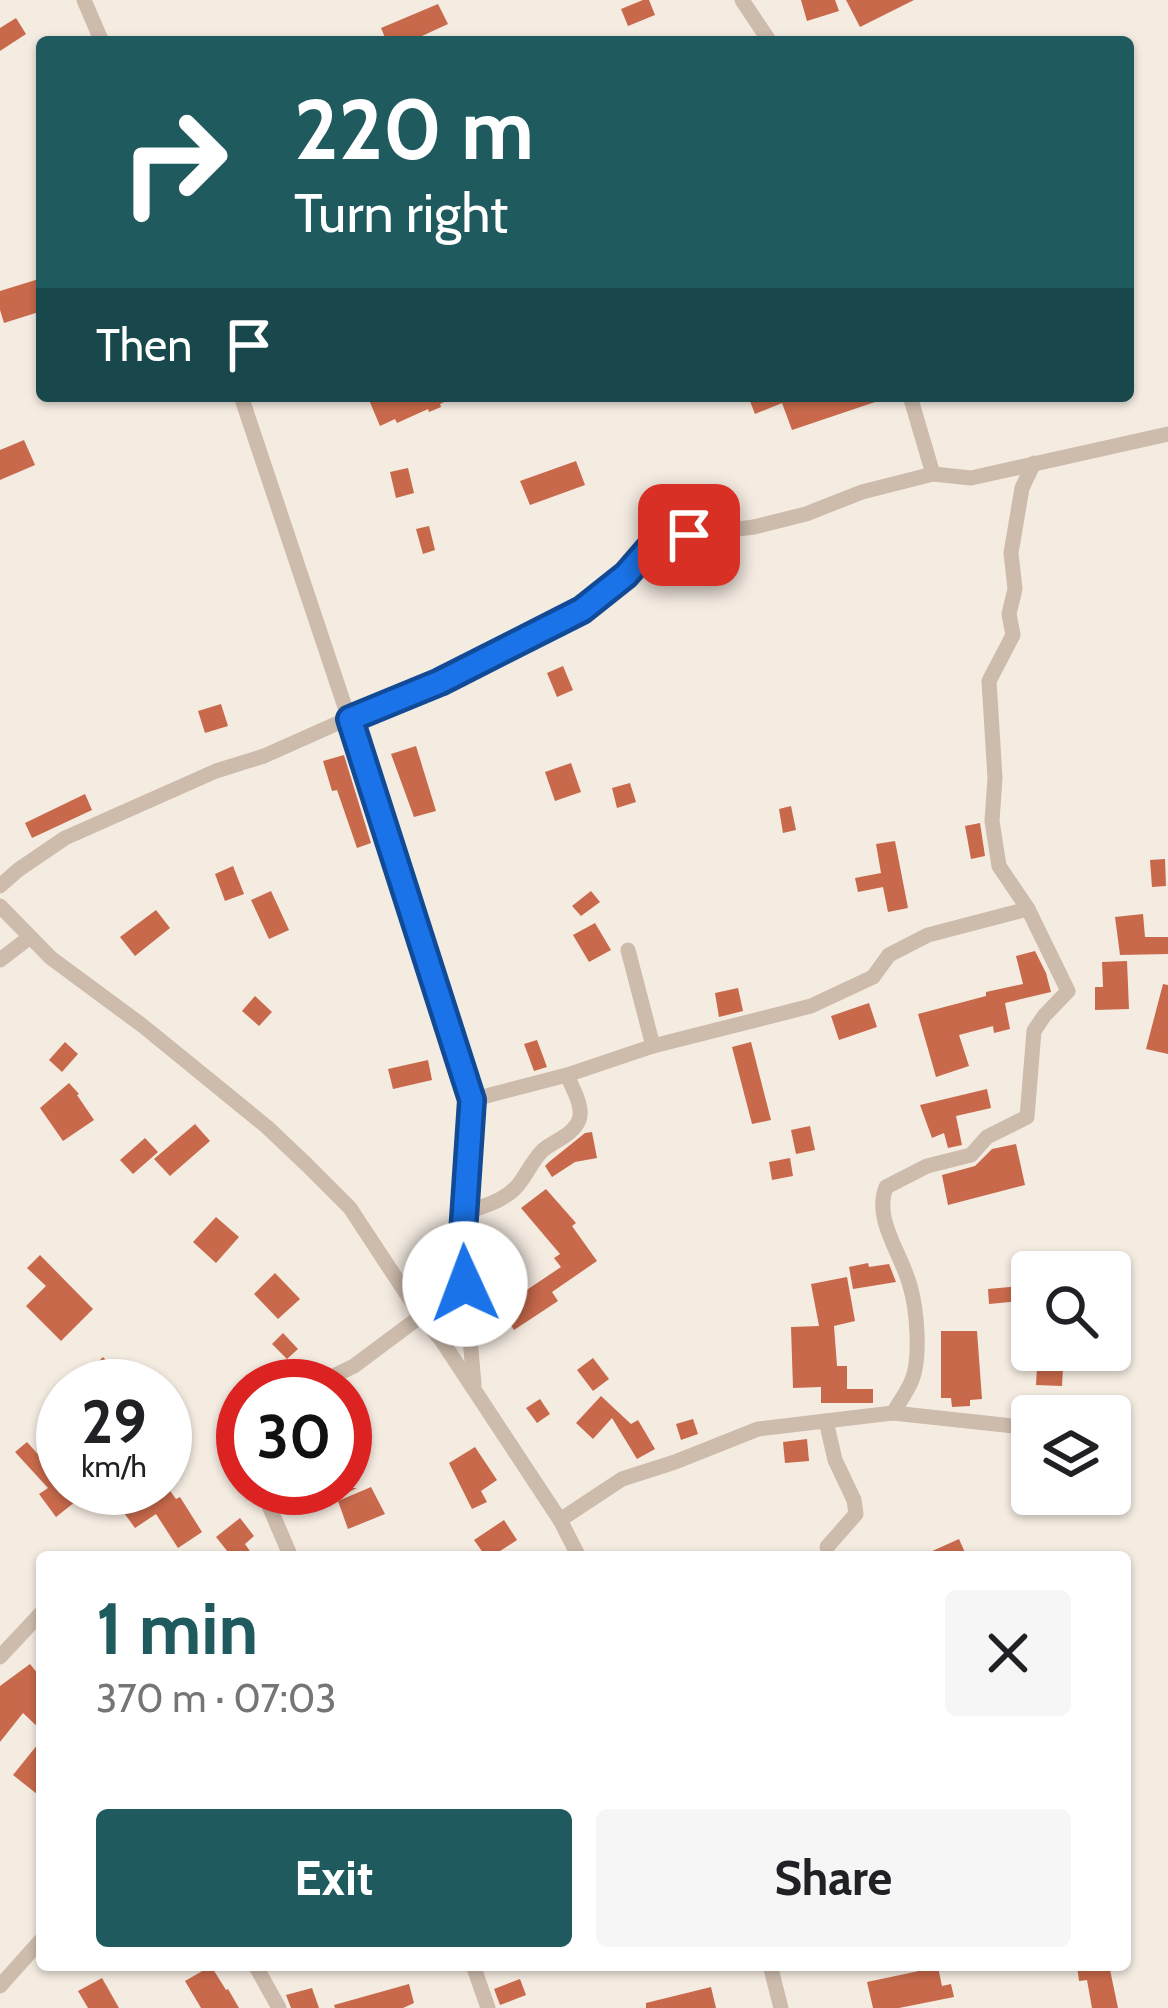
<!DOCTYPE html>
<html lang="en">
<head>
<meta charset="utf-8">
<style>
  :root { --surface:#fff; --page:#f6f6f6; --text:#202124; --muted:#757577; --accent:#1f5a5e }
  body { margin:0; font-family:Cabin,sans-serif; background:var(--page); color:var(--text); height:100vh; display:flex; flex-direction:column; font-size:45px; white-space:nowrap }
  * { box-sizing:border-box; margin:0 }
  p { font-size:39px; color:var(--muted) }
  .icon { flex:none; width:66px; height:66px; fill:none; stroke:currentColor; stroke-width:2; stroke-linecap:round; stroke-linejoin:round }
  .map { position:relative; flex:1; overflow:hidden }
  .side { position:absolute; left:36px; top:1551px; width:1095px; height:420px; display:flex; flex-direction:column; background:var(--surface); border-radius:12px; box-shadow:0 3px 9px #0004 }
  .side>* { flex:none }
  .guide { position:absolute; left:36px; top:36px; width:1098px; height:366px; border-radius:12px; box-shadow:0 3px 9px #0004; background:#1f5a5e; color:#fff; overflow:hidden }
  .tools { position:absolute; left:1011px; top:1251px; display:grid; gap:24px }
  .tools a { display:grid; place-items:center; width:120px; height:120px; border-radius:12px; background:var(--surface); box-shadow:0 3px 9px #0004; font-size:60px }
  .speed { position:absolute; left:36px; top:1359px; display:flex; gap:24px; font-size:60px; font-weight:700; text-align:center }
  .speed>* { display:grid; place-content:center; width:156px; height:156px; border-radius:50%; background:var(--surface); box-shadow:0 3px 9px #0004; line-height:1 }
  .speed small { font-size:30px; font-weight:400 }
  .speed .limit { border:18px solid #d22; background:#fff; color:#111 }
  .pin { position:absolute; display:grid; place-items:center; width:102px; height:102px; color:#fff; margin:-51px; border-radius:24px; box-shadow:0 6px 18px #0006 }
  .me { position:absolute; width:132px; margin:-66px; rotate:358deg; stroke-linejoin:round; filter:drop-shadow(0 0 9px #0008) }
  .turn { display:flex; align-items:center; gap:42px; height:252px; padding:0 60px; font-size:54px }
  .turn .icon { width:156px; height:156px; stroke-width:2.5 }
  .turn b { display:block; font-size:84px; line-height:102px }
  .then { display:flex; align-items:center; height:114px; padding:0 60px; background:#0003; gap:24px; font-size:45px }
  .round { display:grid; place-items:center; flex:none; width:126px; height:126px; border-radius:12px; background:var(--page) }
  .head { display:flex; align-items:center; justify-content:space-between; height:204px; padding:0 60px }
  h1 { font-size:72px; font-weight:700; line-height:90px; color:var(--accent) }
  .action { display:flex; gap:24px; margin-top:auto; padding:24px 60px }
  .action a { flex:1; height:138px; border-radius:12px; background:var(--accent); color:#fff; font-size:48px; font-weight:700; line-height:138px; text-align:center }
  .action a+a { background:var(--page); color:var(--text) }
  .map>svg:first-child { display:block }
  .building { fill:#c8694b }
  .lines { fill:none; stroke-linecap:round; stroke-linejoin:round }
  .minor { stroke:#cdbbac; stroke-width:15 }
  .route-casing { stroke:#114b97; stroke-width:30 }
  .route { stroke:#1a73e8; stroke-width:21 }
</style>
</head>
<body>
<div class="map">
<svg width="1168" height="2008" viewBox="0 0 1168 2008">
  <rect width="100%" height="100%" fill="#f4ebe1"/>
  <!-- building -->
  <g class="building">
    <polygon points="643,0 649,0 655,15 628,26 621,9"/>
    <polygon points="801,0 835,0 839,11 807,21"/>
    <polygon points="846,0 914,0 860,27"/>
    <polygon points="438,4 448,24 422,36 425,42 387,42 381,28"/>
    <polygon points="16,18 26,34 0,51 0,28"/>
    <polygon points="42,278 42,311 4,323 0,310 0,291"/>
    <polygon points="378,396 457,396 440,404 441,407 429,412 428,409 397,423 395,419 380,426 369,400"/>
    <polygon points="748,396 886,396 887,398 792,430 782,403 755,414"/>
    <polygon points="24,440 35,465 0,480 0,450"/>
    <polygon points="576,461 585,485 530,505 520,481"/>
    <polygon points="408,468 414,493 396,498 390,472"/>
    <polygon points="429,526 435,550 423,554 416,529"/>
    <polygon points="563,666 573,690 557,697 547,673"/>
    <polygon points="221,704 228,726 205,733 198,711"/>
    <polygon points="416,746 436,811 414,817 391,754"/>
    <polygon points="344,755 371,843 357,848 337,790 332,791 323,761"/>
    <polygon points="571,763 581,792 555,801 545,772"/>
    <polygon points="630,783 636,802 617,808 612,788"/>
    <polygon points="85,794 92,810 32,838 25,823"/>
    <polygon points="791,806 796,830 783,833 779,809"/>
    <polygon points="980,823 985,856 971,859 965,826"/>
    <polygon points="895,841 908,908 888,912 883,887 858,892 855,878 881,873 876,844"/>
    <polygon points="1165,859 1166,886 1152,887 1150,860"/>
    <polygon points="233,866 244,894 225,901 215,874"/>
    <polygon points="271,891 289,930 269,939 251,900"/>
    <polygon points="591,891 600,902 581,916 572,906"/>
    <polygon points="156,910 170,928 135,956 120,937"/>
    <polygon points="1143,914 1145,937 1168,937 1168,954 1120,955 1115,917"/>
    <polygon points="595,923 611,950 589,962 573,935"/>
    <polygon points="1035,951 1046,973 1051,992 1005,1003 1010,1029 994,1033 993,1026 959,1035 969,1066 936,1077 918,1014 986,996 986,992 1023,984 1016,956"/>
    <polygon points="1127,961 1129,1009 1095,1010 1095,987 1103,987 1102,962"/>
    <polygon points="1163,984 1168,985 1168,1054 1146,1049"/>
    <polygon points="738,988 743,1011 719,1017 715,993"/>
    <polygon points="255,996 272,1012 259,1026 242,1011"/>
    <polygon points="869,1003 877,1027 839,1040 831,1016"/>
    <polygon points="537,1040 547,1067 534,1071 524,1044"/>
    <polygon points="65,1042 78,1054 62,1072 49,1060"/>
    <polygon points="751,1042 771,1120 752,1124 732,1047"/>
    <polygon points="428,1060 432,1080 393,1089 388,1069"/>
    <polygon points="69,1083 79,1094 77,1095 94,1120 63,1141 40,1108"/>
    <polygon points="987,1089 991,1108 956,1116 962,1145 948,1148 944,1133 932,1138 920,1105"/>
    <polygon points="195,1124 210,1141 170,1176 154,1159"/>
    <polygon points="810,1126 815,1150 796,1154 791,1130"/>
    <polygon points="592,1132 597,1158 575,1162 552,1177 545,1166 549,1162 585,1133"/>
    <polygon points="145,1138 158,1152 133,1174 120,1160"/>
    <polygon points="1016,1144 1025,1185 948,1205 942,1175 975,1166 992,1149"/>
    <polygon points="790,1158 793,1176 772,1180 769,1162"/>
    <polygon points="546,1189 576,1223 572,1226 597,1261 552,1292 558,1301 514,1330 500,1308 561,1267 554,1258 560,1254 521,1208"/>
    <polygon points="216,1217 239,1237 216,1263 193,1242"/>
    <polygon points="40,1255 93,1309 61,1341 26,1306 46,1286 27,1268"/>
    <polygon points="868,1263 869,1267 889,1264 896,1282 853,1289 849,1267"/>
    <polygon points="275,1273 300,1299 278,1319 254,1294"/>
    <polygon points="847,1277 855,1321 834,1326 837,1366 847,1366 847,1389 873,1389 873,1403 821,1403 821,1387 793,1388 791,1327 819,1326 811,1284"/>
    <polygon points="1021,1286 1022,1301 989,1304 988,1289"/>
    <polygon points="941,1331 977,1331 982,1399 970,1400 970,1406 952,1407 951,1398 941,1398"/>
    <polygon points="283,1333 298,1349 287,1359 272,1344"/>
    <polygon points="103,1357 132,1386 104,1386 89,1371"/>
    <polygon points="593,1358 609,1379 593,1391 577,1370"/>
    <polygon points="1037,1367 1063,1368 1062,1386 1036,1385"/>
    <polygon points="601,1396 631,1424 638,1420 655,1449 637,1459 612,1418 593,1439 576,1423"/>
    <polygon points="540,1399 550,1414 537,1423 526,1408"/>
    <polygon points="693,1419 698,1434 681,1440 676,1424"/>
    <polygon points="807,1439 809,1461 785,1463 783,1442"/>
    <polygon points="27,1442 60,1479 63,1477 63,1488 73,1488 80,1498 56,1517 39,1494 48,1488 15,1452"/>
    <polygon points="475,1447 497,1480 481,1491 487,1502 472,1509 449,1463"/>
    <polygon points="371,1487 385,1514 348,1529 338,1501"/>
    <polygon points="97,1488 134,1488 124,1496 135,1488 168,1488 176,1499 180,1497 202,1532 178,1548 156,1514 135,1528 116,1502 101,1513 87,1495"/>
    <polygon points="302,1488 357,1488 304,1514 293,1492"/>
    <polygon points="240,1518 254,1536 245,1544 254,1557 232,1557 216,1537"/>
    <polygon points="504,1520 517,1540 491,1557 486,1557 474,1540"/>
    <polygon points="959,1539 967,1557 919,1557"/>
    <polygon points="30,1664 42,1679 42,1731 23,1713 0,1742 0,1686"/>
    <polygon points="42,1739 42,1798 13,1775"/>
    <polygon points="1077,1965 1109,1965 1118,2008 1092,2008 1087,1980 1079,1981"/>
    <polygon points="211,1966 226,1990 228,1989 239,2008 201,2008 185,1981"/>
    <polygon points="938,1967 942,1986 951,1984 954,1997 899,2008 873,2008 867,1982"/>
    <polygon points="102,1978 119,2008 88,2008 78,1991"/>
    <polygon points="520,1979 526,1995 500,2005 494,1989"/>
    <polygon points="409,1984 414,2003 403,2008 335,2008 334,2005"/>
    <polygon points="711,1987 716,2008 646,2008 646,2003"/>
    <polygon points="312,1988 319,2008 291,2008 286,1995"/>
  </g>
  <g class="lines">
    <!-- minor -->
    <g class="minor">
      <polyline points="84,0 102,42"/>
      <polyline points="742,0 770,42"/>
      <path d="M241,396L349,719L471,1100L567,1075L653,1046L811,1006L873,977L889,955L928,935L1028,909L1068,991L1044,1016L1034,1031L1027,1117L987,1137L971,1155L927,1166L886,1187C873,1220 902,1254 910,1286C917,1309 921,1358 912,1380C907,1392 899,1403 893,1413"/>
      <polyline points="910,396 933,474"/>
      <polyline points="0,886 18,870 65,838 216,771 264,756 383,703 440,682 532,637 582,610 626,575 653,544 689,535 754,527 806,514 862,492 933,474 971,478 1168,434"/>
      <polyline points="0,906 51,958 143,1026 267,1127 307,1165 350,1208 421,1316 442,1341 560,1520 579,1557"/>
      <polyline points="1028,909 999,866 992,821 995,778 989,681 1013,635 1009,614 1015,589 1011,553 1022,488 1034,463"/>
      <polyline points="628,950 653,1046"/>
      <polyline points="0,960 30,937"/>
      <polyline points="471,1100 462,1248 474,1384"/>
      <path d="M464,1213C484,1206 509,1200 521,1181C529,1170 533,1160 543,1150C554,1141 573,1135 579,1120C584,1106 572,1088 567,1075"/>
      <polyline points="313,1386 354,1366 421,1316"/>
      <polyline points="826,1421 835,1460 854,1500 856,1514 827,1547"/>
      <polyline points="269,1506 291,1557"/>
      <polyline points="560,1520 622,1479 675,1462 758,1429 893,1413 1032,1428"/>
      <polyline points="0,1657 42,1612"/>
      <polyline points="255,1965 279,2008"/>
      <polyline points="473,1965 488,2008"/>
      <polyline points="770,1965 781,2008"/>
      <polyline points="0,1986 42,1939"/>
    </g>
  </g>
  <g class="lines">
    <!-- route casing -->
    <g class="route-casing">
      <polyline id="route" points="465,1284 462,1248 472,1100 350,719 440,682 582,610 626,575 653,544 689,535"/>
    </g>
    <!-- route -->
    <use href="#route" class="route"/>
  </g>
</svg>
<div class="tools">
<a><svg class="icon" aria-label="search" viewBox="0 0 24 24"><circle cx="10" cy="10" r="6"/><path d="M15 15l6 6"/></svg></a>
<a><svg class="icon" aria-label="layers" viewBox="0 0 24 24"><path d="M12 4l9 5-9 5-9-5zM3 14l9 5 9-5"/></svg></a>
</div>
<div class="speed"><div>29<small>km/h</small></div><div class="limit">30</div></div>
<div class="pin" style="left:689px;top:535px;background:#d93025"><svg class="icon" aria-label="arrive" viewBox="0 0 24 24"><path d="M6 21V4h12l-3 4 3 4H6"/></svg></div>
<svg class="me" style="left:465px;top:1284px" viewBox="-20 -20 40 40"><circle r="19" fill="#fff"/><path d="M0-13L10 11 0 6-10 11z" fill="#1a73e8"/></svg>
<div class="guide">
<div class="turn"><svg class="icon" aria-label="right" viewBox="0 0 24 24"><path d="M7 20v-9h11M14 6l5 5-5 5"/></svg><div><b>220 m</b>Turn right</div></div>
<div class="then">Then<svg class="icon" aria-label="arrive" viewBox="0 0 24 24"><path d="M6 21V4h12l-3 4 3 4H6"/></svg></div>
</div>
<section class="side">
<div class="head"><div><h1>1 min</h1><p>370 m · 07:03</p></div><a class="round"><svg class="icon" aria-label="close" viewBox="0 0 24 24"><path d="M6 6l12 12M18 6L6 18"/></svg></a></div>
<div class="action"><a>Exit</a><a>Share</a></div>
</section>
</div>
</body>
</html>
